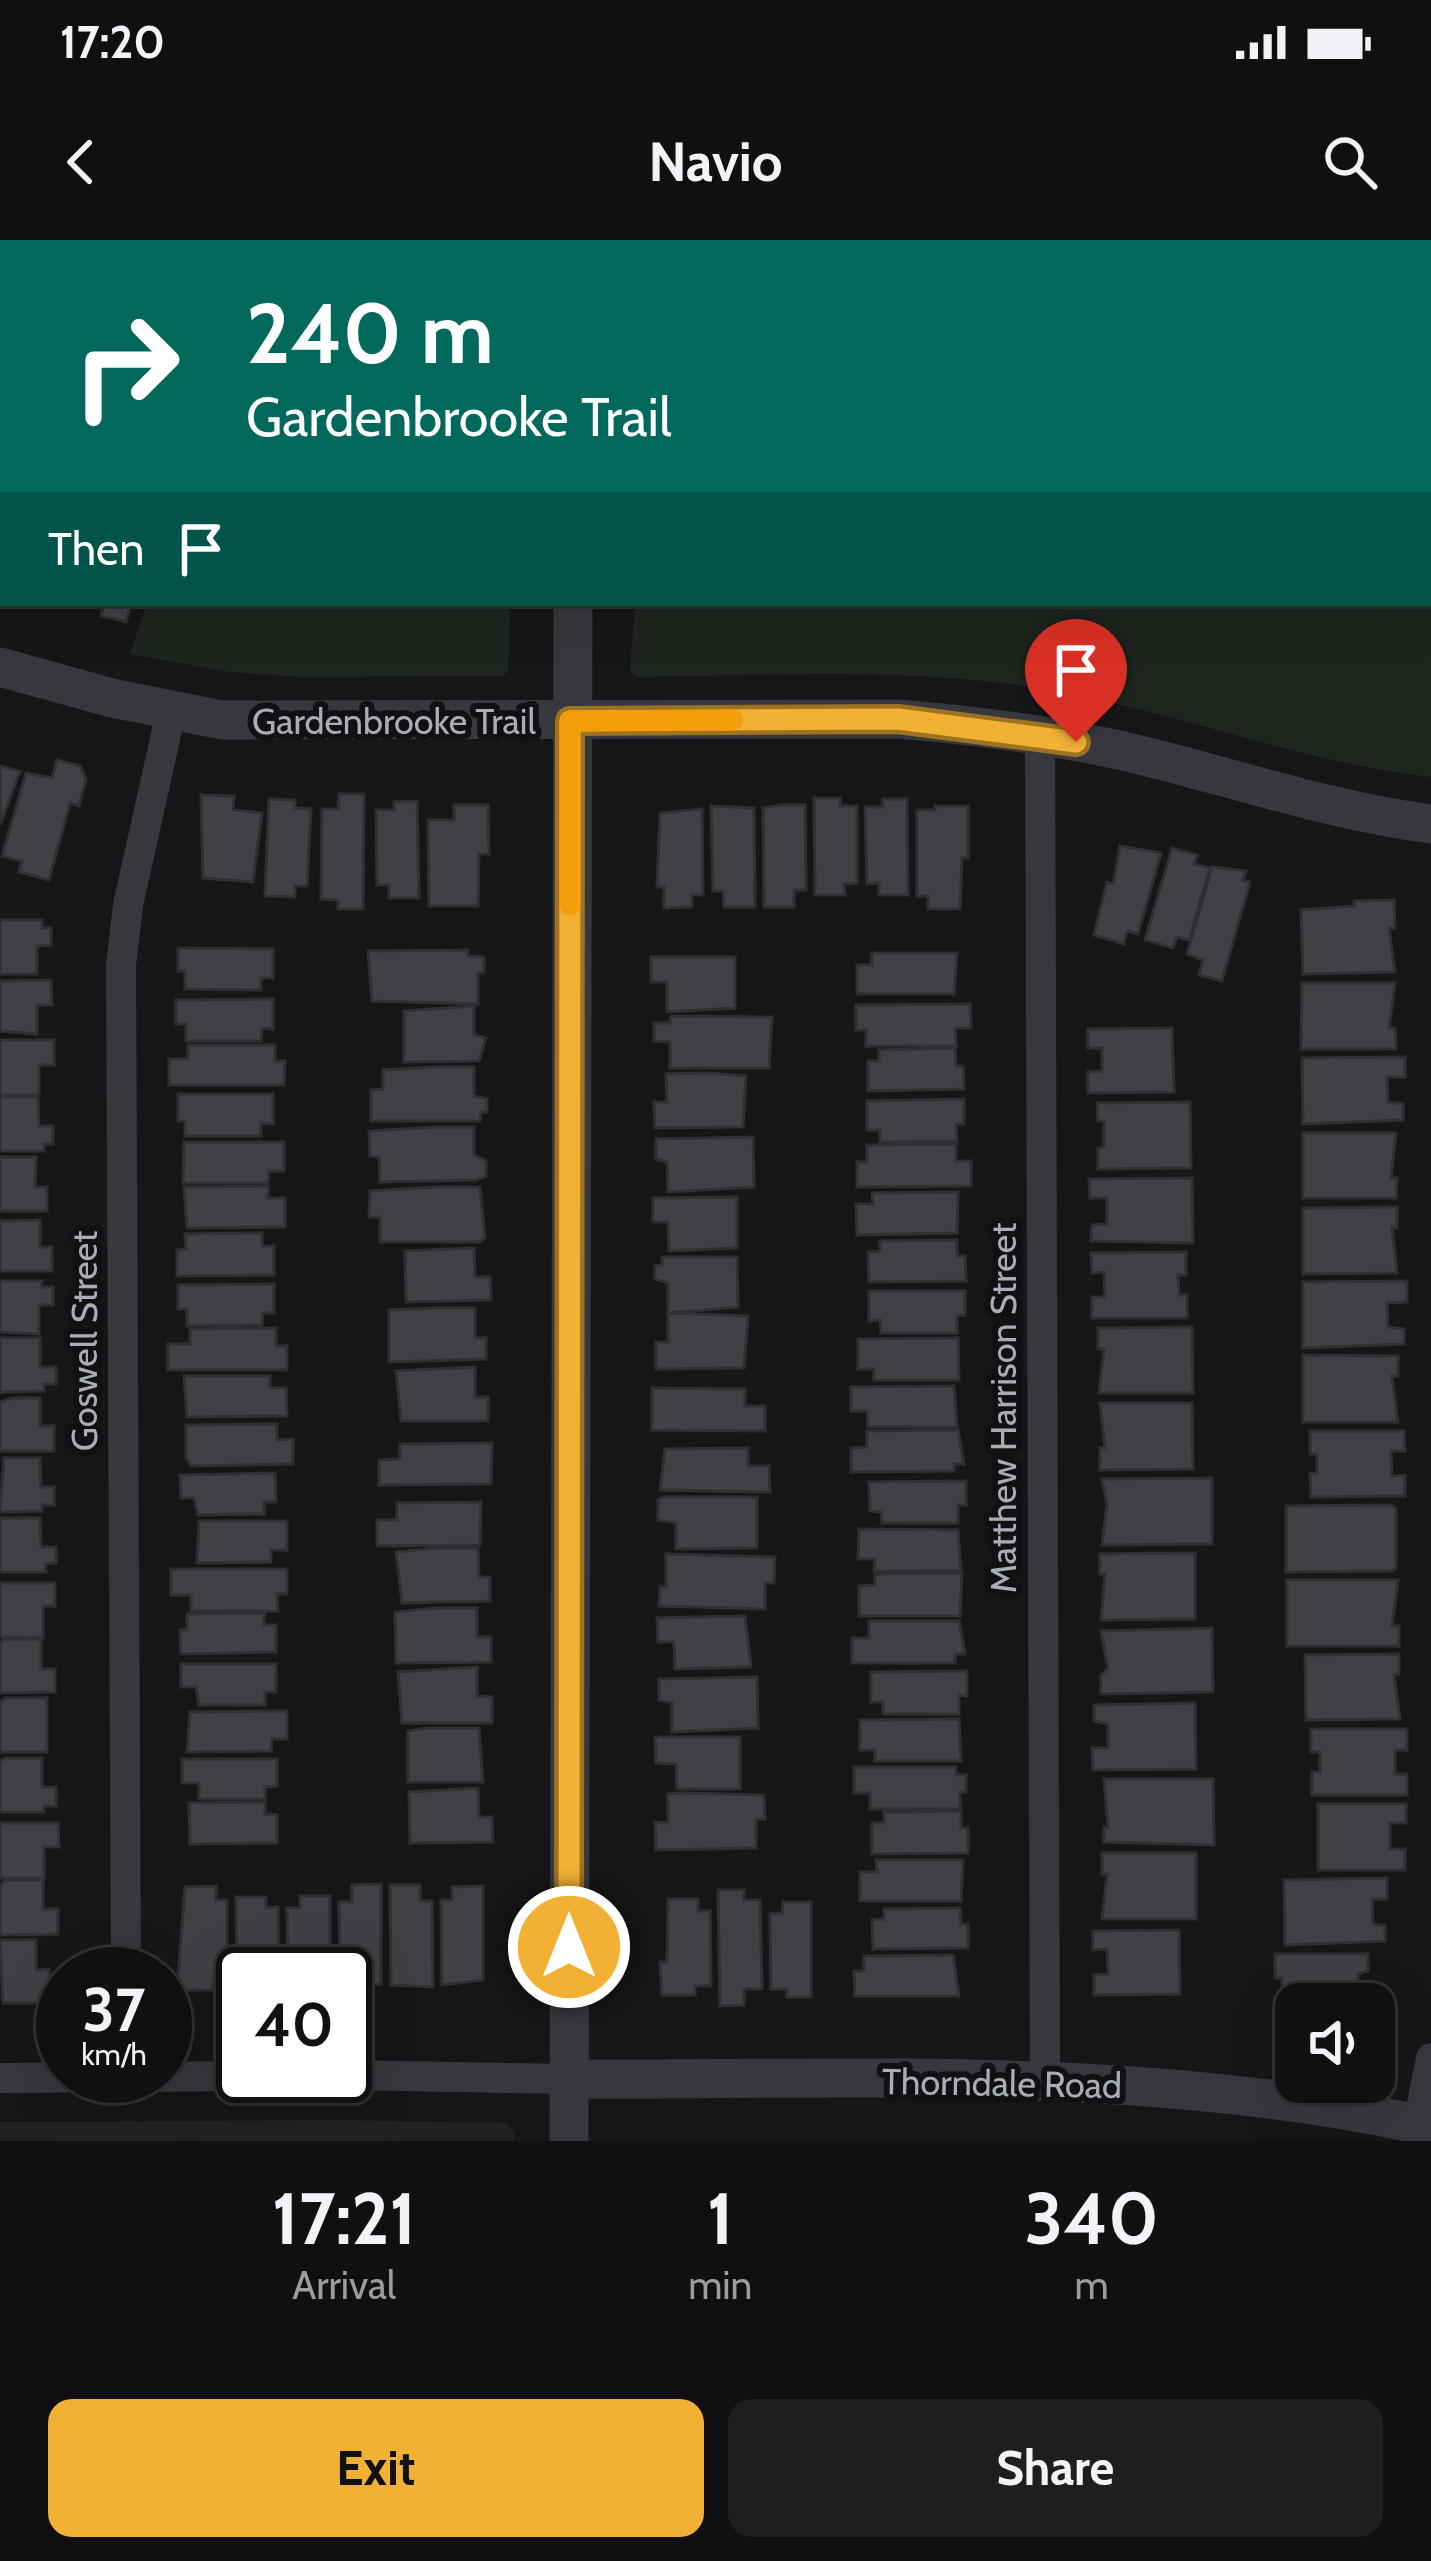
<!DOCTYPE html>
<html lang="en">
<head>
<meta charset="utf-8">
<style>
  :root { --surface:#101012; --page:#1e1e20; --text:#f1f3f6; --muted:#9c9d9f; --line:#303032; --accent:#f2b134 }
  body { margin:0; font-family:Cabin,sans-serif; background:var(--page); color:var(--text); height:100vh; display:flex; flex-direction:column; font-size:45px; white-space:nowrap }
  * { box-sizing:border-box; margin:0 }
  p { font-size:39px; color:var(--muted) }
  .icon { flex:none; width:66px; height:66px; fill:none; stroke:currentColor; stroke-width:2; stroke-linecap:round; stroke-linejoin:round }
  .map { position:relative; height:1901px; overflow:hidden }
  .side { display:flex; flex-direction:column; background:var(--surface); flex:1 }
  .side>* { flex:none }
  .guide { position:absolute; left:0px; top:0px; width:1431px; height:366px; box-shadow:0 12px 48px #0002,0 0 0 3px var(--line); background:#00695c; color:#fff; overflow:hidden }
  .buttons { position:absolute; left:1275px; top:1743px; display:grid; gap:24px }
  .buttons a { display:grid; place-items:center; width:120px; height:120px; border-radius:24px; background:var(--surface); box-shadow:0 12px 48px #0002,0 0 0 3px var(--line); font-size:60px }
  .speed { position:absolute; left:36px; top:1707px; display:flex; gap:24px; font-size:60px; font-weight:700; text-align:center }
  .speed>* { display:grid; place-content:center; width:156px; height:156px; border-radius:50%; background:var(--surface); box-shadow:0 12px 48px #0002,0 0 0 3px var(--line); line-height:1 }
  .speed small { font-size:30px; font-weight:400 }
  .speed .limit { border:6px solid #111; border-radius:18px; background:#fff; color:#111 }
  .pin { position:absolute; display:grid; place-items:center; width:102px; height:102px; color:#fff; margin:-123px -51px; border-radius:50% 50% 50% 0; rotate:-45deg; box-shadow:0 0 12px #0007 }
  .pin .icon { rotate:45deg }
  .me { position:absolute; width:132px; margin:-66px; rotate:0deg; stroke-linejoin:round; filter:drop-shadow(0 0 9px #0008) }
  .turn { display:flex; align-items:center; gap:42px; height:252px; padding:0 48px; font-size:54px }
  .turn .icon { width:156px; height:156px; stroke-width:2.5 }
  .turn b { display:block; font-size:84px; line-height:102px }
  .then { display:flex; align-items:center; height:114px; padding:0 48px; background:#0003; gap:24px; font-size:45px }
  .eta { display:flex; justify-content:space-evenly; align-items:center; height:204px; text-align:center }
  .eta b { font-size:72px; font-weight:800; line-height:84px }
  .primary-button { display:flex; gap:24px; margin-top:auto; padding:24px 48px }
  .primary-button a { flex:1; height:138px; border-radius:24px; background:var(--accent); color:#111; font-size:48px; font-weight:800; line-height:138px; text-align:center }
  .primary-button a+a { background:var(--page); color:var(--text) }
  .status { display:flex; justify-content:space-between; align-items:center; height:84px; padding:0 60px; background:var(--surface); direction:ltr }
  .status svg { height:33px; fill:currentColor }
  header { display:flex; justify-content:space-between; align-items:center; height:156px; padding:0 48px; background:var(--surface); font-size:54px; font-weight:800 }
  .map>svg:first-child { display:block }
  .built { fill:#222225 }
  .green { fill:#1e261f }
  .building { fill:#404145; stroke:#303034; stroke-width:3 }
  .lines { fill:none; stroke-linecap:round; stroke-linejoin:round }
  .minor { stroke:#37383d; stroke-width:30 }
  .tertiary { stroke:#37383d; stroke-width:39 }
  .route-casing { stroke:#9d7322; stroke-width:30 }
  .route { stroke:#f2b134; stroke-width:21 }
  .slow { stroke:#f59e0b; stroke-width:21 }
  .labels { text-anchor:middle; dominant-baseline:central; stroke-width:12; stroke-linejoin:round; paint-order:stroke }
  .street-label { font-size:36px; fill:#a8adb8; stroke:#111113 }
</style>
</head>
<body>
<div class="status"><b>17:20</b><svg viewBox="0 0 49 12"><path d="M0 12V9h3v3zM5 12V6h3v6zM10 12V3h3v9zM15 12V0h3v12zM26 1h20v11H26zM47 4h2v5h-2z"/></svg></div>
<header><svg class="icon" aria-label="back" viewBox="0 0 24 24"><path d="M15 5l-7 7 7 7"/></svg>Navio<svg class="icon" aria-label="search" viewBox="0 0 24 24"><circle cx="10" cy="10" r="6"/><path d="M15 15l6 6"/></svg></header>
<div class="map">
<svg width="1431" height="1901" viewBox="0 0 1431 1901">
  <rect width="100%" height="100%" fill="#161618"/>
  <!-- built -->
  <polygon class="built" points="341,1880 506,1883 514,1891 514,1901 0,1901 0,1882"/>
  <!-- green -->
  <g class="green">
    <polygon points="0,0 619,0 3,3 3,167"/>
    <path d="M724,0H1431V537C1303,523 1184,474 1057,451C919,427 777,435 637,437L630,430L635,363H1428V3Z"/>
    <polygon points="147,363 510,363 508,431 503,436 301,437 230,432 130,414"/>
  </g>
  <!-- building -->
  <g class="building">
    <polygon points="104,363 131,363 126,382 101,376"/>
    <polygon points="57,520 80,526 86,539 79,566 70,563 49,640 19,632 22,621 2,616 26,533 52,538"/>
    <polygon points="0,526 20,531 0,585"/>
    <polygon points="339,554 364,554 363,669 338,669 338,660 321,659 322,569 338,569"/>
    <polygon points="201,555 234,556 233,570 262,573 253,642 203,638"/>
    <polygon points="814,558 840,558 840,566 857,566 857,643 844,644 845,655 815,655"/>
    <polygon points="269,559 295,560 295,568 311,569 307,646 295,646 295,657 265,656"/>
    <polygon points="883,559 907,559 908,655 879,655 879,643 867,644 865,567 883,567"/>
    <polygon points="417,561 419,658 389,658 389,645 377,645 376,570 394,570 394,562"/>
    <polygon points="454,565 488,565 489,614 479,614 478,666 429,666 428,580 454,580"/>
    <polygon points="780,565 805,565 806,650 794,650 794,667 764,667 763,568"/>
    <polygon points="711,566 754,568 755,667 724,667 723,651 713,651"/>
    <polygon points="935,566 968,566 968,618 962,618 960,669 928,669 928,656 917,656 917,570 935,570"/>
    <polygon points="702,569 703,655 692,655 692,667 664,668 664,647 657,647 660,573"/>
    <polygon points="1120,606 1161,613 1138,694 1127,691 1124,704 1094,695 1107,642 1113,644"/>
    <polygon points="1172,608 1197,615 1194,624 1210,628 1189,700 1177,697 1173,708 1145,700"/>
    <polygon points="1212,627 1246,631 1243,640 1250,642 1222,741 1199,735 1203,720 1187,714"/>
    <polygon points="1394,660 1395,688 1389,688 1395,732 1303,734 1301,670 1354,666 1354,661"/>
    <polygon points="0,680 42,680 42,688 51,688 51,705 37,706 37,734 0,734"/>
    <polygon points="178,708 273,709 273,738 261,738 261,750 185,749 185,731 178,731"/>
    <polygon points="468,710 468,716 484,717 484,732 478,733 478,764 372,761 368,711"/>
    <polygon points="872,713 957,713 954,754 857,754 857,725 872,725"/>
    <polygon points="651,717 735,717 735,768 667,772 667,742 651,742"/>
    <polygon points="51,740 52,765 37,765 37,794 0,791 0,741"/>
    <polygon points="1302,743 1395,743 1389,788 1395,788 1396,809 1301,809"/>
    <polygon points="273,759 273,789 262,788 261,801 186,801 186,784 176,784 176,760"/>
    <polygon points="970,764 971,788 955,788 956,806 866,806 866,790 856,790 856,765"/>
    <polygon points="474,766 474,795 486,798 479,821 404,822 404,771"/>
    <polygon points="671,776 772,777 769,828 670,828 670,802 654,801 654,783 670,783"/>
    <polygon points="1172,788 1174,852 1088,853 1088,832 1102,831 1102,808 1088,808 1088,789"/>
    <polygon points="0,800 54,800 54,825 39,825 39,855 0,855"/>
    <polygon points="188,805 275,805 275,821 285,821 284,845 169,845 169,819 188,819"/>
    <polygon points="955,808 956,826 963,826 964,849 868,851 868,821 879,821 879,810"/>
    <polygon points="1405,817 1405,837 1387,837 1388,862 1403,864 1403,880 1303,884 1302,818"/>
    <polygon points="435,827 474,827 474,856 487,859 487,872 481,872 480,881 371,881 371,850 383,849 383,830"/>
    <polygon points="708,833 746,836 743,887 655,888 654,862 667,862 666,834"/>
    <polygon points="178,854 273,854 273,884 261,883 261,896 185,896 185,881 178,881"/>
    <polygon points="0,857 38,857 39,886 53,886 53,904 44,904 44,911 0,911"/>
    <polygon points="964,859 964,884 956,884 957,901 880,902 880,890 867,890 867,861"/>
    <polygon points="1190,862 1191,928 1098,929 1098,908 1104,907 1104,881 1098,881 1097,863"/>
    <polygon points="437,887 474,887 474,915 486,921 486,936 476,940 380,942 379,917 370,916 369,891"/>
    <polygon points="1303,893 1396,893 1391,938 1397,938 1396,958 1303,958"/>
    <polygon points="753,897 754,947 668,952 667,922 656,919 656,899"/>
    <polygon points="184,902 284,902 284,931 269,931 268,943 183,943"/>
    <polygon points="956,904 956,921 971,921 971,946 857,947 857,922 867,922 867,905"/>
    <polygon points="0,917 36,917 35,947 47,947 47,971 0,971"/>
    <polygon points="1192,938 1193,1003 1091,1001 1092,985 1107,984 1107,958 1090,958 1089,939"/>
    <polygon points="268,946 268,958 285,958 285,987 187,988 184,947"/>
    <polygon points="437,947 480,947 485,998 480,1002 380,1002 380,977 369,977 370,951"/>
    <polygon points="958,952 957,993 857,995 856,964 873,964 872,953"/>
    <polygon points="737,957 737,1008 669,1011 668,982 653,982 653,958"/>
    <polygon points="1397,967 1397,988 1392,988 1397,1033 1303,1034 1303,968"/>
    <polygon points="40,980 40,1007 52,1007 52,1031 0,1031 0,981"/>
    <polygon points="262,993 262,1006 274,1006 274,1035 177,1036 177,1010 186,1009 185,994"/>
    <polygon points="957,1000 957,1016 965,1016 966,1041 869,1042 868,1012 880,1011 880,1001"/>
    <polygon points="474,1008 475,1037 490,1037 491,1060 406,1062 405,1011"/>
    <polygon points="1186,1012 1186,1035 1178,1035 1179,1055 1187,1055 1187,1078 1092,1078 1092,1057 1105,1057 1104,1032 1092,1033 1091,1013"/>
    <polygon points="662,1017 737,1017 738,1067 668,1073 668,1043 655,1039 655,1026 662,1025"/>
    <polygon points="0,1041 42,1041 41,1047 53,1047 53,1065 39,1065 39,1094 0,1092"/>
    <polygon points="1407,1041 1407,1062 1387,1063 1388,1087 1404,1089 1404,1104 1303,1108 1303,1042"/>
    <polygon points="274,1044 274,1073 263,1073 262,1085 187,1086 187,1069 178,1069 178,1045"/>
    <polygon points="869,1051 965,1051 965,1075 957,1076 957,1093 881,1093 880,1080 869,1081"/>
    <polygon points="437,1068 475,1068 475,1098 486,1098 486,1119 389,1122 389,1070"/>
    <polygon points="668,1073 748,1076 744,1128 656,1129 656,1102 668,1102"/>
    <polygon points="1192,1087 1193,1153 1099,1153 1104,1109 1098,1109 1098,1088"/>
    <polygon points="276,1088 276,1106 287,1106 287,1130 168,1130 168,1104 190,1104 190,1089"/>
    <polygon points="0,1098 40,1098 40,1127 56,1127 56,1144 44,1144 44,1151 0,1152"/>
    <polygon points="958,1098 959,1140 874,1140 874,1129 858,1129 858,1099"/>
    <polygon points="1303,1115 1398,1116 1398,1136 1392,1136 1398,1182 1303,1182"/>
    <polygon points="475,1127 475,1157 488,1157 488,1181 401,1181 396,1131"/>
    <polygon points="184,1136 270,1136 270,1148 286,1148 287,1176 187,1177"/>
    <polygon points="954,1146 957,1187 868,1187 867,1171 851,1171 851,1147"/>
    <polygon points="652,1148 745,1149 745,1166 765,1166 765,1191 652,1190"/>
    <polygon points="13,1158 40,1158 40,1186 54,1186 54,1211 0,1211 0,1162"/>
    <polygon points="1100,1163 1192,1163 1193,1229 1100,1230 1100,1208 1105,1208"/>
    <polygon points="277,1184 277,1200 293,1199 293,1224 191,1226 186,1217 186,1185"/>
    <polygon points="958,1190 964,1224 954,1224 954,1231 851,1232 851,1208 867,1207 867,1191"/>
    <polygon points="1310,1191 1404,1191 1405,1211 1391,1211 1392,1236 1405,1235 1405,1256 1311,1257 1310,1233 1317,1233 1317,1214 1310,1214"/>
    <polygon points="492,1203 491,1244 379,1245 379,1220 400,1219 400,1204"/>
    <polygon points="748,1208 748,1226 769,1226 770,1252 660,1250 665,1209"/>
    <polygon points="4,1218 40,1218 41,1247 54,1247 54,1265 42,1265 42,1271 0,1272"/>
    <polygon points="275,1233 276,1262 264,1262 264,1274 198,1275 194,1258 181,1258 180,1235"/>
    <polygon points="1212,1238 1212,1304 1102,1305 1107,1264 1102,1239"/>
    <polygon points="966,1241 966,1265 958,1265 958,1283 882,1283 881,1272 870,1271 869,1242"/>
    <polygon points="664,1257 757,1257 757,1308 676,1309 676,1283 658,1280 658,1259"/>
    <polygon points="481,1262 480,1305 377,1306 377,1280 397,1280 397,1263"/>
    <polygon points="1390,1265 1396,1268 1396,1328 1391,1331 1286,1332 1286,1266"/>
    <polygon points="0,1278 40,1278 41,1307 56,1307 56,1323 45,1324 46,1332 0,1332"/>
    <polygon points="199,1281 287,1281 287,1310 271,1310 271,1322 197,1323"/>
    <polygon points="859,1289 958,1290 961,1331 874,1331 875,1319 858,1319"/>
    <polygon points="438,1308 478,1308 479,1337 490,1337 490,1361 402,1363 396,1312"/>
    <polygon points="1195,1313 1195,1379 1101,1380 1105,1334 1100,1334 1100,1314"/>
    <polygon points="666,1314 775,1317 774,1343 765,1343 765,1369 659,1366 660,1346 666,1347"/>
    <polygon points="171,1329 287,1329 287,1354 277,1354 278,1371 191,1371 191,1355 171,1355"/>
    <polygon points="962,1333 960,1376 859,1376 859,1346 875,1345 875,1334"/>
    <polygon points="1287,1340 1398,1340 1392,1386 1399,1386 1399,1406 1287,1406"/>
    <polygon points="0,1343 55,1343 55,1366 43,1366 43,1398 0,1397"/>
    <polygon points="439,1368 477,1368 477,1397 491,1397 491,1422 396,1423 395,1372"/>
    <polygon points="264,1373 264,1385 276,1385 276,1412 181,1414 180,1390 187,1390 187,1374"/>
    <polygon points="745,1376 751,1427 675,1429 674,1402 658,1402 657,1378"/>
    <polygon points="869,1381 959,1381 965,1414 955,1414 955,1423 852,1423 852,1398 869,1398"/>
    <polygon points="1212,1388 1213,1452 1101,1454 1101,1435 1108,1429 1101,1391"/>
    <polygon points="4,1399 41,1399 41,1429 55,1429 55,1452 0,1453 0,1403"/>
    <polygon points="1399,1414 1399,1434 1394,1435 1400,1479 1306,1480 1305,1415"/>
    <polygon points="181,1424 276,1424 276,1452 265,1452 265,1465 199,1465 196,1447 181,1447"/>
    <polygon points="477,1427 477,1456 492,1457 492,1483 402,1483 398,1432"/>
    <polygon points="967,1431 967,1456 959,1455 959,1474 883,1474 883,1462 871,1462 871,1432"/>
    <polygon points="757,1437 758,1488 672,1492 672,1463 659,1460 659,1439"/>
    <polygon points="5,1458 47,1458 47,1512 0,1512 0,1462"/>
    <polygon points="1195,1463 1196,1529 1093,1530 1092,1508 1108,1508 1108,1484 1094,1481 1094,1465"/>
    <polygon points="287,1471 287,1499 272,1499 271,1511 187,1512 190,1472"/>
    <polygon points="959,1479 961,1521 875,1521 875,1510 860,1510 860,1480"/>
    <polygon points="427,1488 479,1488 483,1542 408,1542 408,1491"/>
    <polygon points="1311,1489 1407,1489 1407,1510 1395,1510 1395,1534 1407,1534 1407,1555 1312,1555 1312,1532 1320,1532 1320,1512 1311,1512"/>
    <polygon points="655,1497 740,1497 740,1549 677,1549 676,1524 656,1523"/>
    <polygon points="6,1518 42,1518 42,1547 56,1547 56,1566 44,1566 44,1572 0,1572 0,1521"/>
    <polygon points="182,1519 277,1519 277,1546 265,1547 265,1559 199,1559 199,1543 182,1543"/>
    <polygon points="854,1527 956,1527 956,1535 966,1535 966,1552 960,1552 960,1569 870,1569 870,1553 854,1553"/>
    <polygon points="1104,1539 1213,1539 1214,1605 1104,1602 1104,1587 1108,1587"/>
    <polygon points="478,1548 479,1577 492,1577 493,1602 410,1603 409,1552"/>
    <polygon points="682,1553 764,1555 765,1579 756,1579 756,1608 656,1610 655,1582 668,1583 668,1554"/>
    <polygon points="265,1562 265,1574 277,1575 277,1603 190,1604 189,1563"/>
    <polygon points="1318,1564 1406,1564 1406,1583 1390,1583 1390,1609 1405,1609 1405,1630 1318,1630"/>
    <polygon points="961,1571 961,1588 968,1588 968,1613 872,1614 872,1583 884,1583 884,1572"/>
    <polygon points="0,1583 58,1583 59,1607 44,1607 44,1638 0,1638"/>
    <polygon points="1102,1613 1196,1613 1196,1679 1102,1679 1107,1634 1102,1634"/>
    <polygon points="876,1620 963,1620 961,1661 860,1661 860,1632 877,1632"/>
    <polygon points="1387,1638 1387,1659 1372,1659 1373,1684 1385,1686 1385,1701 1285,1705 1284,1640"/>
    <polygon points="6,1640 43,1640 43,1669 58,1669 58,1694 0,1695 0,1645"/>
    <polygon points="381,1644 381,1744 345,1746 345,1734 340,1734 339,1662 352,1662 352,1645"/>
    <polygon points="390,1645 420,1645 420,1661 432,1661 433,1747 391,1745"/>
    <polygon points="216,1646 216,1660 227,1660 227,1744 213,1744 213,1750 177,1750 185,1647"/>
    <polygon points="483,1646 483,1740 442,1745 441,1660 452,1660 452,1647"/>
    <polygon points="718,1650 744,1650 744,1660 760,1660 762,1749 744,1749 744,1765 720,1766"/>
    <polygon points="300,1656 330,1656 330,1734 288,1734 287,1668 300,1668"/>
    <polygon points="236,1657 266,1657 266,1668 278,1667 279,1734 243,1734 243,1753 237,1753"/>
    <polygon points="668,1659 698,1659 698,1671 710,1671 711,1746 695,1746 695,1755 662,1755 660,1722 667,1722"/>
    <polygon points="783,1662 811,1662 811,1757 787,1757 787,1749 771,1749 770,1674 782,1673"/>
    <polygon points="960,1668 961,1684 968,1684 968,1708 873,1709 872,1680 884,1679 884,1669"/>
    <polygon points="1179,1690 1180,1754 1094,1755 1094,1735 1108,1734 1107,1709 1093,1710 1093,1691"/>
    <polygon points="0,1700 36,1700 36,1730 49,1729 50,1763 3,1763"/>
    <polygon points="1275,1714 1368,1714 1368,1731 1358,1734 1358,1759 1370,1759 1370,1764 1296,1764 1296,1780 1275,1780 1275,1757 1282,1757 1282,1738 1275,1738"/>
    <polygon points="953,1715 959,1756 855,1756 854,1731 864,1731 864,1716"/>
  </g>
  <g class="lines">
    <!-- minor -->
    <g class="minor">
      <polyline points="1040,494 1045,1841"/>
      <polyline points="126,1734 121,725 128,665 171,472"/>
      <polyline points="345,1835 569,1839"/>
      <polyline points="0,1838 267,1836"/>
      <polyline points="1418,1884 1431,1818"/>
    </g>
    <!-- tertiary -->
    <g class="tertiary">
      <polyline points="671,3 672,0"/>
      <path d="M0,427L112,458L222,480L898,479C981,486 1063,496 1144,516C1241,540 1332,571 1431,584"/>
      <path d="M569,1839C855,1840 1150,1824 1431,1887"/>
      <polyline points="569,1901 573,363"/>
    </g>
  </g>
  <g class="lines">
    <!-- route casing -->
    <g class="route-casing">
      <polyline id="route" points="569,1707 570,481 898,479 1076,502"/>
    </g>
    <!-- route -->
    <use href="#route" class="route"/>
    <!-- slow -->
    <polyline class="slow" points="570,665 570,481 733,480"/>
  </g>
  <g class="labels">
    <!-- street labels -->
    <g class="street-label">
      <text x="394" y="481">Gardenbrooke Trail</text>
      <text transform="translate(84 1101) rotate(-90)">Goswell Street</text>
      <text transform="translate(1003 1168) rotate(-90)">Matthew Harrison Street</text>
      <text transform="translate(1002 1843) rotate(1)">Thorndale Road</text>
    </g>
  </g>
</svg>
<div class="buttons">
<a><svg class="icon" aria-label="sound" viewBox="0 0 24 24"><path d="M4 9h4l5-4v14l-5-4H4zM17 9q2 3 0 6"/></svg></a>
</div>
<div class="speed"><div>37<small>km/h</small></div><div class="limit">40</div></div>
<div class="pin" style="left:1076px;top:502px;background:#d93025"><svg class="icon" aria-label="arrive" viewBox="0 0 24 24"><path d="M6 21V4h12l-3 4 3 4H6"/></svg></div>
<svg class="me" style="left:569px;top:1707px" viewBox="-20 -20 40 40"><circle r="17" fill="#f2b134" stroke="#fff" stroke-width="3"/><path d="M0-11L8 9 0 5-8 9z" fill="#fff"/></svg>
<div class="guide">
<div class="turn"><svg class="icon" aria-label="right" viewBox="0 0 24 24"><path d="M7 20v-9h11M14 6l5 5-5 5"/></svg><div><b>240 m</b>Gardenbrooke Trail</div></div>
<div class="then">Then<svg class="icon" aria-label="arrive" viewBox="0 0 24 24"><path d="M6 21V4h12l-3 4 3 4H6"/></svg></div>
</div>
</div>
<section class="side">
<div class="eta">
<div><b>17:21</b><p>Arrival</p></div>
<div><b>1</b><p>min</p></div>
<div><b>340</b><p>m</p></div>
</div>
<div class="primary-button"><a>Exit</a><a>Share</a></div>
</section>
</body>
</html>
